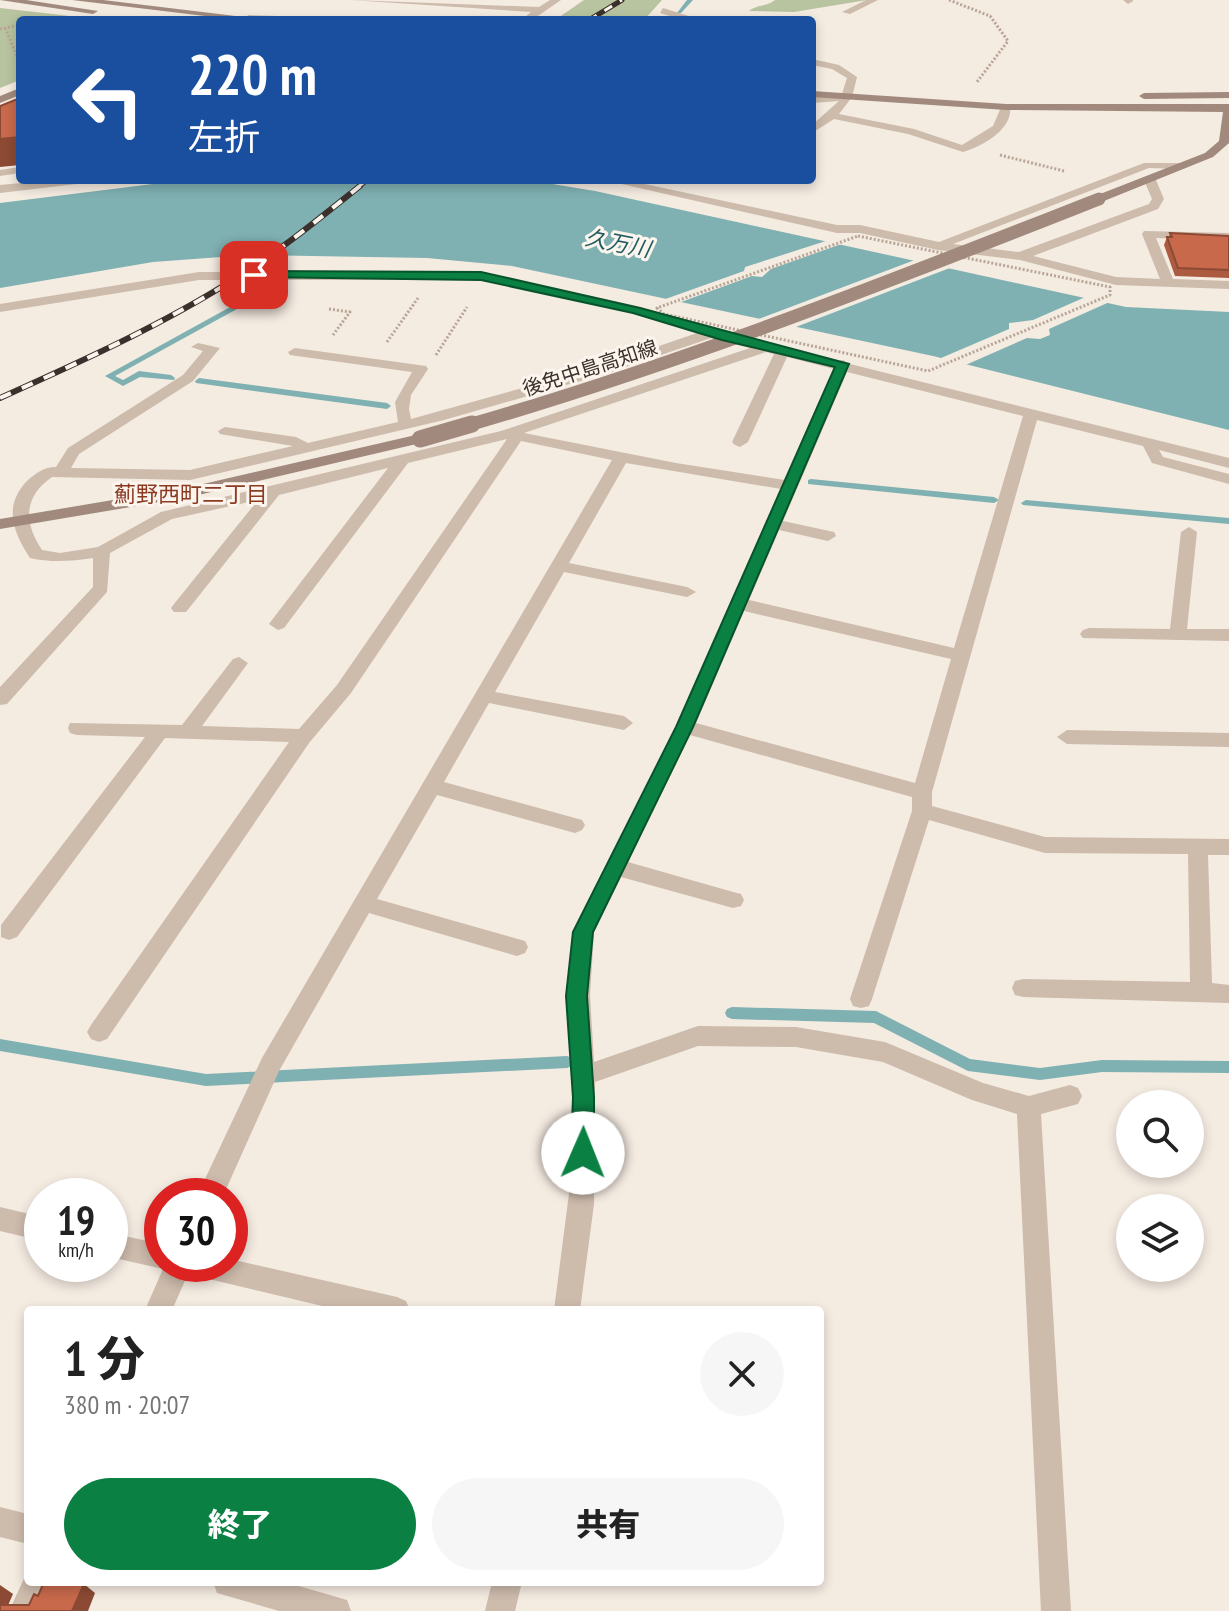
<!DOCTYPE html>
<html lang="ja">
<head>
<meta charset="utf-8">
<style>
  :root { --surface:#fff; --page:#f6f6f6; --text:#222; --muted:#767676; --accent:#0b8043 }
  body { margin:0; font-family:"PT Sans Narrow","Noto Sans JP",sans-serif; background:var(--page); color:var(--text); height:100vh; display:flex; flex-direction:column; font-size:30px; white-space:nowrap }
  * { box-sizing:border-box; margin:0 }
  p { font-size:26px; color:var(--muted) }
  .icon { flex:none; width:44px; height:44px; fill:none; stroke:currentColor; stroke-width:2; stroke-linecap:round; stroke-linejoin:round }
  .map { position:relative; flex:1; overflow:hidden }
  .side { position:absolute; left:24px; top:1306px; width:800px; height:280px; display:flex; flex-direction:column; background:var(--surface); border-radius:8px; box-shadow:0 4px 12px #0003 }
  .side>* { flex:none }
  .guide { position:absolute; left:16px; top:16px; width:800px; height:168px; border-radius:8px; box-shadow:0 4px 12px #0003; background:#1a4fa0; color:#fff; overflow:hidden }
  .fabs { position:absolute; left:1116px; top:1090px; display:grid; gap:16px }
  .fabs a { display:grid; place-items:center; width:88px; height:88px; border-radius:50%; background:var(--surface); box-shadow:0 4px 12px #0003; font-size:40px }
  .speed { position:absolute; left:24px; top:1178px; display:flex; gap:16px; font-size:40px; font-weight:700; text-align:center }
  .speed>* { display:grid; place-content:center; width:104px; height:104px; border-radius:50%; background:var(--surface); box-shadow:0 4px 12px #0003; line-height:1 }
  .speed small { font-size:20px; font-weight:400 }
  .speed .limit { border:12px solid #d22; background:#fff; color:#111 }
  .pin { position:absolute; display:grid; place-items:center; width:68px; height:68px; color:#fff; margin:-34px; border-radius:16px; box-shadow:0 4px 12px #0006 }
  .me { position:absolute; width:88px; margin:-44px; rotate:1deg; stroke-linejoin:round; filter:drop-shadow(0 0 6px #0008) }
  .turn { display:flex; align-items:center; gap:28px; height:168px; padding:0 40px; font-size:36px }
  .turn .icon { width:104px; height:104px; stroke-width:2.5 }
  .turn b { display:block; font-size:56px; line-height:68px }
  .round { display:grid; place-items:center; flex:none; width:84px; height:84px; border-radius:42px; background:var(--page) }
  .head { display:flex; align-items:center; justify-content:space-between; height:136px; padding:0 40px }
  h1 { font-size:48px; font-weight:800; line-height:60px }
  .primary-button { display:flex; gap:16px; margin-top:auto; padding:16px 40px }
  .primary-button a { flex:1; height:92px; border-radius:48px; background:var(--accent); color:#fff; font-size:32px; font-weight:800; line-height:92px; text-align:center }
  .primary-button a+a { background:var(--page); color:var(--text) }
  .map>svg:first-child { display:block }
  .green { fill:#b8c4a0 }
  .water { fill:#7fb0b2 }
  .pier { fill:#f4ebe1 }
  .lines { fill:none; stroke-linecap:round; stroke-linejoin:round }
  .stream { fill:#7fb0b2; fill-rule:evenodd }
  .path { stroke:#b9a596; stroke-width:3; stroke-dasharray:2 2; stroke-linecap:butt }
  .street { fill:#cdbbac; fill-rule:evenodd }
  .secondary { fill:#a18a7d; fill-rule:evenodd }
  .rail-far1-casing { stroke:#3b302b; stroke-width:5 }
  .rail-casing { stroke:#3b302b; stroke-width:6 }
  .rail-far1 { stroke:#fbf5ee; stroke-width:3; stroke-dasharray:9; stroke-linecap:butt }
  .rail { stroke:#fbf5ee; stroke-width:4; stroke-dasharray:12; stroke-linecap:butt }
  .secondary-bridge-far1 { stroke:#a18a7d; stroke-width:13 }
  .secondary-bridge { stroke:#a18a7d; stroke-width:17 }
  .wall { fill:#ac5a40 }
  .shaded-wall { fill:#8c4a34 }
  .building { fill:#c8694b; stroke:#8c4a34; stroke-width:2 }
  .route { fill:#0b8043; stroke:#07532c; stroke-width:2 }
  .labels { text-anchor:middle; dominant-baseline:central; stroke-width:6; stroke-linejoin:round; paint-order:stroke }
  .far-street-label { font-size:20px; fill:#3b302b; stroke:#fbf5ee }
  .far-water-label { font-size:22px; font-style:italic; fill:#1f5a5e; stroke:#fbf5ee }
  .far-neighbourhood-label { font-size:22px; fill:#8c3b22; stroke:#fbf5ee }
</style>
</head>
<body>
<div class="map">
<svg width="1229" height="1611" viewBox="0 0 1229 1611">
  <rect width="100%" height="100%" fill="#f4ebe1"/>
  <!-- green -->
  <g class="green">
    <polygon points="584,0 662,0 644,20 555,20"/>
    <path d="M775,0H867L794,12L749,11C758,4 766,7 775,0Z"/>
    <polygon points="0,8 105,20 20,20 20,80 0,88"/>
  </g>
  <!-- water -->
  <polygon class="water" points="185,180 528,180 595,191 1126,307 1229,312 1229,430 933,356 512,266 427,258 248,255 153,262 0,288 0,203"/>
  <!-- pier -->
  <g class="pier">
    <polygon points="832,239 847,242 771,269 762,277 752,276 673,305 657,302 744,271 745,267"/>
    <polygon points="920,258 955,266 788,330 751,322"/>
    <polygon points="1090,295 1114,300 1049,329 1050,335 1040,339 1027,338 961,367 934,361 1009,329 1009,323 1033,320"/>
  </g>
  <g class="lines">
    <!-- stream -->
    <g class="stream">
      <polygon points="687,0 693,0 681,13 677,13"/>
      <polygon points="673,16 675,19 666,20"/>
      <polygon points="281,279 288,281 115,376 123,380 139,371 171,375 175,378 174,380 140,377 123,386 105,376"/>
      <polygon points="199,378 387,403 391,406 387,409 196,383 195,381"/>
      <polygon points="811,479 994,497 999,500 994,503 808,484 808,480"/>
      <polygon points="1026,500 1229,518 1229,524 1023,505 1021,503"/>
      <polygon points="732,1007 876,1011 970,1059 1040,1068 1102,1060 1229,1061 1229,1073 1102,1072 1040,1080 968,1071 874,1023 732,1019 727,1017 725,1013 727,1009"/>
      <polygon points="0,1039 206,1074 567,1056 572,1058 574,1062 572,1066 567,1068 206,1086 0,1051"/>
    </g>
    <!-- path -->
    <g class="path">
      <polyline points="949,0 990,16 1008,41 977,82"/>
      <polyline points="5,28 20,63"/>
      <polyline points="0,29 20,25"/>
      <polyline points="1000,155 1064,171"/>
      <polygon points="858,236 1110,287 1110,295 928,371 664,314 657,308"/>
      <polyline points="329,309 350,312 333,335"/>
      <polyline points="387,342 418,298"/>
      <polyline points="436,355 467,307"/>
    </g>
    <!-- street -->
    <g class="street">
      <polygon points="350,0 539,7 550,0 561,0 532,20 524,18 531,12"/>
      <polygon points="866,0 878,0 850,14 842,12"/>
      <polygon points="1123,0 1133,0 1133,1 1128,4"/>
      <polygon points="663,8 695,18 697,20 682,20 660,13"/>
      <polygon points="248,15 308,17 313,20 245,20"/>
      <path d="M812,59L839,65L857,77L852,97L839,114L914,129L962,145L993,126L1002,105H1010C1014,129 983,146 963,152L908,134L834,119L812,133V125L839,101L812,103V97L842,94L847,78L832,69L812,65Z"/>
      <polygon points="1144,163 1183,163 1189,166 1183,169 1149,168 953,244 1019,252 1149,204 1152,199 1144,180 1150,177 1156,180 1164,199 1158,209 1033,256 1116,277 1160,279 1142,234 1144,231 1229,233 1229,241 1156,238 1173,279 1229,281 1229,289 1116,285 1020,260 938,250 860,233 837,233 604,180 626,180 837,225 860,225 939,242"/>
      <polygon points="20,167 20,173 0,176 0,170"/>
      <polygon points="52,180 91,180 85,183 0,193 0,185"/>
      <path d="M199,272H481L641,307L732,335L838,361L843,360L850,364L1229,458V468L1159,450L1163,457L1229,474V484L1152,463L1143,446L1037,420L932,792V806L1045,837L1229,839V855H1208L1212,983L1229,985V1003L1023,997L1015,995L1012,988L1015,981L1023,979L1190,982L1188,854L1045,853L929,820L872,999L869,1006L861,1008L853,1006L850,999L912,811V797L690,735L628,862L733,892L741,894L744,900L741,906L733,908L621,877L594,932L590,995L594,1062L698,1026L796,1027L885,1042L983,1083L1029,1096L1070,1085L1078,1088L1082,1096L1078,1104L1041,1114L1071,1611H1041L1017,1114L972,1100L883,1062L796,1047L698,1046L595,1082L594,1204L580,1310H554L571,1178L572,1097L567,995L572,932L676,727L781,489L626,463L569,563L687,587L696,592L687,597L564,572L495,692L624,716L633,723L624,730L489,703L444,782L582,820L585,825L582,830L575,833L437,795L377,899L525,941L528,947L525,953L517,956L369,913L279,1071L223,1196H197L262,1058L612,460L521,441L351,693L309,743L107,1039L99,1042L91,1039L87,1032L91,1025L289,742L165,738L17,937L9,940L1,937V925L145,737L77,735L70,733L68,728L70,723L182,725L233,659L239,657L248,663L202,726L299,729L337,685L507,439L408,463L284,628L278,630L269,624L272,620L388,468L279,495L186,612H174L171,608L174,604L258,500L172,519L110,553L107,592L7,704L0,705V687L93,587V558C71,561 53,563 30,558C13,532 3,506 27,481C36,473 44,467 56,467L68,448L183,375L203,351L191,347L198,343L220,348L193,381L79,454L71,468L190,470L293,446L220,434L218,431L225,427L296,437L308,443L398,422L395,402L412,372L290,355L288,352L295,348L426,366L428,369L411,395L409,409L411,419L598,367L697,333L633,313L481,280H199L0,312V304ZM711,338L750,348L501,431L161,512L98,547L60,553L42,550C23,522 24,496 52,477L190,480L444,420L608,373ZM766,352L774,354L732,442L735,445L740,447L748,442L787,357L834,369L785,480L676,463L524,433ZM847,372L1023,416L954,648L749,600L779,530L828,541L836,536L834,532L783,521ZM744,611L951,659L915,783L696,723Z"/>
      <polygon points="1189,527 1197,532 1187,629 1229,629 1229,641 1083,638 1080,634 1083,630 1089,628 1170,629 1181,532"/>
      <polygon points="1067,730 1229,733 1229,747 1067,744 1057,737"/>
      <polygon points="0,1207 42,1217 42,1241 0,1231"/>
      <polygon points="110,1233 162,1244 162,1264 230,1264 230,1259 397,1297 406,1301 410,1310 339,1310 188,1274 172,1310 145,1310 163,1269 110,1257"/>
      <polygon points="0,1507 28,1514 28,1544 0,1537"/>
      <polygon points="28,1570 28,1582 52,1582 40,1611 9,1611"/>
      <polygon points="213,1582 285,1582 347,1600 351,1611 279,1611 217,1593"/>
      <polygon points="492,1582 522,1582 515,1611 485,1611"/>
    </g>
    <!-- secondary -->
    <g class="secondary">
      <polygon points="0,0 26,0 98,11 93,14"/>
      <polygon points="72,0 103,0 269,20 238,20"/>
      <polygon points="20,88 20,95 0,103 0,96"/>
      <polygon points="812,91 1006,104 1229,104 1229,143 1213,157 1099,203 1095,202 1095,196 1205,153 1219,141 1223,112 1006,110 812,97"/>
      <polygon points="1229,92 1229,98 1144,99 1139,96 1144,93"/>
      <polygon points="420,434 425,436 425,442 190,497 0,529 0,519 190,487"/>
    </g>
    <!-- rail-far1 casing -->
    <g class="rail-far1-casing">
      <g id="rail-far1">
        <polyline points="589,20 622,0"/>
        <polyline points="357,188 367,180"/>
      </g>
    </g>
    <!-- rail casing -->
    <g class="rail-casing">
      <path id="rail" d="M0,398C80,362 162,325 236,278C280,251 320,218 360,186"/>
    </g>
    <!-- rail-far1 -->
    <use href="#rail-far1" class="rail-far1"/>
    <!-- rail -->
    <use href="#rail" class="rail"/>
    <!-- secondary-bridge-far1 -->
    <path class="secondary-bridge-far1" d="M465,426C681,364 890,281 1099,199"/>
    <!-- secondary-bridge -->
    <polyline class="secondary-bridge" points="420,439 472,424"/>
  </g>
  <!-- wall -->
  <polygon class="wall" points="1170,233 1229,236 1229,278 1175,276 1164,245 1167,237 1169,237"/>
  <!-- shaded-wall -->
  <g class="shaded-wall">
    <polygon points="20,137 20,165 0,167 0,139"/>
    <polygon points="84,1584 95,1593 88,1611 72,1611"/>
    <polygon points="0,1585 13,1594 6,1610 0,1608"/>
  </g>
  <!-- building -->
  <g class="building">
    <polygon points="20,98 20,137 0,139 0,106"/>
    <polygon points="1170,233 1229,236 1229,270 1178,268 1167,237 1172,237"/>
    <polygon points="44,1582 78,1582 84,1584 72,1611 0,1611 0,1605 29,1605 34,1594 38,1596"/>
  </g>
  <!-- route -->
  <polygon class="route" points="254,271 481,272 640,308 849,364 693,727 593,932 587,996 594,1097 594,1153 591,1161 583,1164 575,1161 571,1153 573,1097 566,996 573,932 676,727 835,367 722,340 633,313 481,280 250,277 250,273"/>
  <g class="labels">
    <!-- far-street labels -->
    <g class="far-street-label">
      <text transform="translate(590 368) rotate(-18)">後免中島高知線</text>
    </g>
    <!-- far-water labels -->
    <g class="far-water-label">
      <text transform="translate(618 243) rotate(11)">久万川</text>
    </g>
    <!-- far-neighbourhood labels -->
    <g class="far-neighbourhood-label">
      <text x="191" y="494">薊野西町二丁目</text>
    </g>
  </g>
</svg>
<div class="fabs">
<a><svg class="icon" aria-label="search" viewBox="0 0 24 24"><circle cx="10" cy="10" r="6"/><path d="M15 15l6 6"/></svg></a>
<a><svg class="icon" aria-label="layers" viewBox="0 0 24 24"><path d="M12 4l9 5-9 5-9-5zM3 14l9 5 9-5"/></svg></a>
</div>
<div class="speed"><div>19<small>km/h</small></div><div class="limit">30</div></div>
<div class="pin" style="left:254px;top:275px;background:#d93025"><svg class="icon" aria-label="arrive" viewBox="0 0 24 24"><path d="M6 21V4h12l-3 4 3 4H6"/></svg></div>
<svg class="me" style="left:583px;top:1153px" viewBox="-20 -20 40 40"><circle r="19" fill="#fff"/><path d="M0-13L10 11 0 6-10 11z" fill="#0b8043"/></svg>
<div class="guide">
<div class="turn"><svg class="icon" aria-label="left" viewBox="0 0 24 24"><path d="M17 20v-9H6M10 6l-5 5 5 5"/></svg><div><b>220 m</b>左折</div></div>
</div>
<section class="side">
<div class="head"><div><h1>1 分</h1><p>380 m · 20:07</p></div><a class="round"><svg class="icon" aria-label="close" viewBox="0 0 24 24"><path d="M6 6l12 12M18 6L6 18"/></svg></a></div>
<div class="primary-button"><a>終了</a><a>共有</a></div>
</section>
</div>
</body>
</html>
